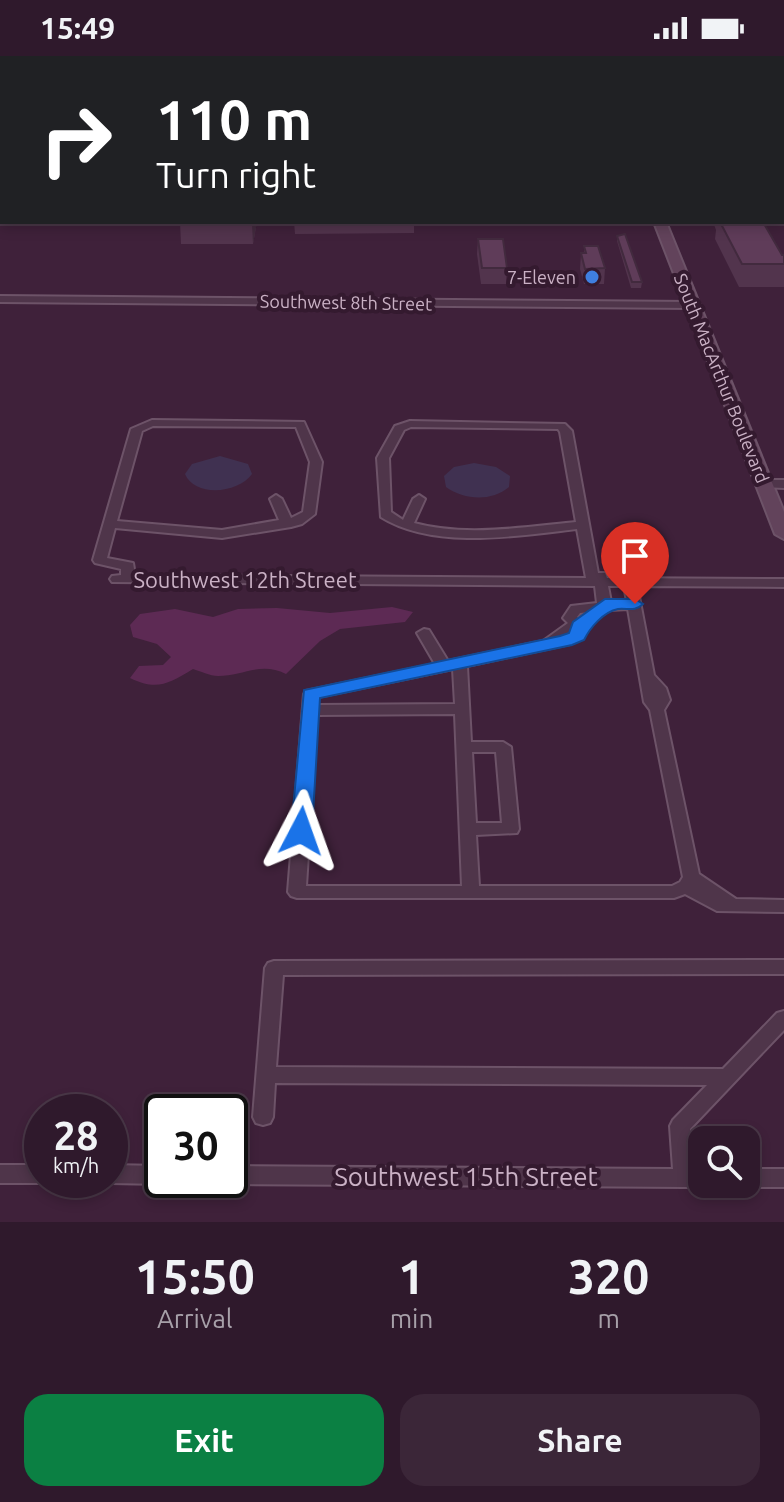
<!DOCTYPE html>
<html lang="en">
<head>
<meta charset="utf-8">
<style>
  :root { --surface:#2f192c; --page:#3b2638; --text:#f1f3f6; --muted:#a7a0a9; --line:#4a3848; --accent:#0b8043 }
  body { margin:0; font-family:Ubuntu,sans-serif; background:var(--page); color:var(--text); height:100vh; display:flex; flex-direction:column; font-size:30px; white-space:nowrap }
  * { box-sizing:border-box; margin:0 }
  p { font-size:26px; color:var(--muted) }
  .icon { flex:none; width:44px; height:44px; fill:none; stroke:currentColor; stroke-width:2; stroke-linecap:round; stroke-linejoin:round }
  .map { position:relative; height:1166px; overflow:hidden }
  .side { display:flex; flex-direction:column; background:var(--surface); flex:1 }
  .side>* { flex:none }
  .top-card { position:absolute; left:0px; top:0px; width:784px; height:168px; box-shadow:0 4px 12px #0003,0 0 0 2px var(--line); background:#202124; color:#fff; overflow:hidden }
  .fabs { position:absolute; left:688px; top:1070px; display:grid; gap:16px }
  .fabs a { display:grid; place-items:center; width:72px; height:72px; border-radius:16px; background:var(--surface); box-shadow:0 4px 12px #0003,0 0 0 2px var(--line); font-size:40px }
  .speed { position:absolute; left:24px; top:1038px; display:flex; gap:16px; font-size:40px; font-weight:700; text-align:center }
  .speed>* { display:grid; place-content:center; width:104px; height:104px; border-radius:50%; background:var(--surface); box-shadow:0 4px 12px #0003,0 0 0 2px var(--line); line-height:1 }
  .speed small { font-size:20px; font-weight:400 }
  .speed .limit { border:4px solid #111; border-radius:12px; background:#fff; color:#111 }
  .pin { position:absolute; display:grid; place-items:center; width:68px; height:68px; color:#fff; margin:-82px -34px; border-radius:50% 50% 50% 0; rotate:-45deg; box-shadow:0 0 8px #0007 }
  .pin .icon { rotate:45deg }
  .me { position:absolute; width:88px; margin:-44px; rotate:4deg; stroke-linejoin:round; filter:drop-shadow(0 0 6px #0008) }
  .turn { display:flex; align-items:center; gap:28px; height:168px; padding:0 24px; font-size:36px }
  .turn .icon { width:104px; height:104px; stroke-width:2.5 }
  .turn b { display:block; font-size:56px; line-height:68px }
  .eta { display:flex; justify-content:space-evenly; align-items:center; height:136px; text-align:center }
  .eta b { font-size:48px; font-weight:700; line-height:56px }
  .cta { display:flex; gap:16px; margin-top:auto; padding:16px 24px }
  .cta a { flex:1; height:92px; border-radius:24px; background:var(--accent); color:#fff; font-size:32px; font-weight:700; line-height:92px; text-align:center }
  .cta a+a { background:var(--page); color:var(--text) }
  .status { display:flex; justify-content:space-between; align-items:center; height:56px; padding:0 40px; background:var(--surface); direction:ltr }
  .status svg { height:22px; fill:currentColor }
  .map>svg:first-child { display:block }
  .green { fill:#403151 }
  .water { fill:#5d2a54 }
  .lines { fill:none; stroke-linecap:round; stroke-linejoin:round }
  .street-casing { stroke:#6d5368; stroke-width:4 }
  .secondary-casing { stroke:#6d5368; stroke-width:4 }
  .highway-casing { stroke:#573d52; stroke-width:4 }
  .street { fill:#4f354a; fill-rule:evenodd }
  .secondary { fill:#62435b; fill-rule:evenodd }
  .highway { fill:#517659; fill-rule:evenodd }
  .wall { fill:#52344d }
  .shaded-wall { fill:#422a3e }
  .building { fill:#5f3c59; stroke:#422a3e; stroke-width:2 }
  .route { fill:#1a73e8; stroke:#114b97; stroke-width:2 }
  .shop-dot { fill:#3f7fe0; stroke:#341a2f; stroke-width:3 }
  .labels { text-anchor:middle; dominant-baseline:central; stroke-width:8; stroke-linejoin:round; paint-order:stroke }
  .far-poi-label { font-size:18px; fill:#cab1c5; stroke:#341a2f; text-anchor:end }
  .far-street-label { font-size:18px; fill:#cab1c5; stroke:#341a2f }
  .street-label { font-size:22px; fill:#cab1c5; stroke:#341a2f }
  .near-street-label { font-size:26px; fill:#cab1c5; stroke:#341a2f }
</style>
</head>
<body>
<div class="status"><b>15:49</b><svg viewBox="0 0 49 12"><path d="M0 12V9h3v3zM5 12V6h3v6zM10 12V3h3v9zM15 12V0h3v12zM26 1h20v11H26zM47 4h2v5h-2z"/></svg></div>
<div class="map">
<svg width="784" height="1166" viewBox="0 0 784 1166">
  <rect width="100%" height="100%" fill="#3f213a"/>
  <!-- green -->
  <g class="green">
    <path d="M220,400L248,408L252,418C239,437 195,442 185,418L192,408Z"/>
    <path d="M474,407L496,411L510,420L509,431C491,446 464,444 446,431L444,420L454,411Z"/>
  </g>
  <!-- water -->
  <path class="water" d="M392,551L413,556L405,566L340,573L320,585L286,618C261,605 243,620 218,620C210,620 200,615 193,613C168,628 157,635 130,622L139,610L163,609L171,601L157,588L133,581L130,569L140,558L175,553L213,561L238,553L277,552L330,557Z"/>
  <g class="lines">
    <!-- street casing -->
    <g class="street-casing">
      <g id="street">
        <rect x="446" y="0" width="6" height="2"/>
        <polygon points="0,240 692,246 697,249 692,252 0,246"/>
        <path d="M152,364L304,366L322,406L315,458L302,468L291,471L222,482L115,472L107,502L133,507L135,519L586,522L577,473C517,480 434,494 381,461L377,402L395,370L410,365L565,368L572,375L598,517H605L607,522L784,523V531L637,530L654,619L666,632L670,644L664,654L699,818L736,843L784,844V856L717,855L685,838L674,842H297L291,840L288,836L304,638L306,635L435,608L417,577L424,573L429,574L448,605L543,585L568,567L563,562L571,550L597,547L595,530L112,526L110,523L112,520L121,519V513L95,507L93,504L131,373ZM153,370L296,371L310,406L303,456L291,462L282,443L276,439L270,443L279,464L222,474L117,465L142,375ZM411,371L558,373L560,376L576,466C524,471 465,481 414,467L425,443L419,439L413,443L403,464L391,456L389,402L404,374ZM608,530H624L627,545L611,546ZM628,553L644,646L650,654L683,821L680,826L672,830H479L476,779L517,777L519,773L511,691L503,686H471L467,610L570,588L582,583L585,569L610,554ZM589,556L578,562L577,561L580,557ZM453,613L455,648L318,649V641ZM455,658L462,830H306L317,659ZM472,696H496L502,767H476Z"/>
        <polygon points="764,424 784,424 784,432 760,431 758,428 760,425"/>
        <polygon points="784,904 784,918 283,919 276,1011 723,1013 777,957 784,955 784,974 690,1073 694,1113 702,1113 702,1128 709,1128 702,1131 684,1131 230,1128 222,1124 230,1124 230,1110 673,1113 670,1070 673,1064 707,1029 275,1027 273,1061 270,1067 263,1069 256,1067 253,1061 265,912 268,907 274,905"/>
        <polygon points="0,1109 42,1109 42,1124 49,1124 42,1127 0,1127"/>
        <polygon points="110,1109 162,1110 162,1124 170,1124 162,1128 110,1127 103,1124 110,1124"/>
        <polygon points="746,1113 784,1113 784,1131 746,1131 739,1128 746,1128"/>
      </g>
    </g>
    <!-- secondary casing -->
    <g class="secondary-casing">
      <g id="secondary">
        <rect x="582" y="0" width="10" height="2"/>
        <polygon points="597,0 607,0 608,2 598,2"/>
        <rect x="0" y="31" width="2" height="6"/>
        <rect x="782" y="145" width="2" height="8"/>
        <polygon points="654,166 666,166 784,456 784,483 775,478"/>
      </g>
    </g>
    <!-- highway casing -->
    <g class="highway-casing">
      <g id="highway">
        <rect x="782" y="82" width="2" height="8"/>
        <rect x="0" y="85" width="2" height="8"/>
        <rect x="782" y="104" width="2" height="8"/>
      </g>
    </g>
    <!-- street -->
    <use href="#street" class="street"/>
    <!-- secondary -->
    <use href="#secondary" class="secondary"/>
    <!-- highway -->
    <use href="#highway" class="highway"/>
  </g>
  <!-- wall -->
  <g class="wall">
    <polygon points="163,0 227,0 226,2 163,2"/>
    <polygon points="245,0 422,0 422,2 246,2"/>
    <polygon points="782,13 784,15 784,58 782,55"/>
    <polygon points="180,166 257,166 253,188 181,188"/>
    <polygon points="294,166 414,166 414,177 295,178"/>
    <polygon points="713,166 763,166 782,199 784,199 784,231 739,231 715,183 716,174"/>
    <polygon points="617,180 642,226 641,232 631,232 617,185"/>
    <polygon points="478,183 507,212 506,228 481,228 477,198"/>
    <polygon points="584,190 605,212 604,228 584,228 580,213 581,197 584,197"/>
  </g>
  <!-- shaded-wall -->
  <polygon class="shaded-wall" points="253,166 257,166 253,188 252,168"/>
  <!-- building -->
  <g class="building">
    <polygon points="782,13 784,15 784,34 782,33"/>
    <polygon points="180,166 253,166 252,168 179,168"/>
    <polygon points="720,166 763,166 782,199 784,199 784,208 742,208"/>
    <polygon points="625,178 642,226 632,226 617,180"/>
    <polygon points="478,183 503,183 507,212 482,212"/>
    <polygon points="584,190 598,190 605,212 585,213 581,197 586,197"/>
  </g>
  <!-- route -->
  <path class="route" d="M605,543H635L643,548C635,556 628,552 618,553C603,556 590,572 584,584L572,589L320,642L312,775L301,783L294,780L291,775L304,634L560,580L569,577L573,566Z"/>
  <!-- markers -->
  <circle class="shop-dot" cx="592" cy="221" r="8"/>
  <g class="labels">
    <!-- far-poi labels -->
    <g class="far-poi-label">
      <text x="576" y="221">7-Eleven</text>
    </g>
    <!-- far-street labels -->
    <g class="far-street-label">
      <text transform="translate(346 246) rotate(1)">Southwest 8th Street</text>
      <text transform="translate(722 322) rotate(68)">South MacArthur Boulevard</text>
    </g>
    <!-- street labels -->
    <g class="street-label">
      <text x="245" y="523">Southwest 12th Street</text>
    </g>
    <!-- near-street labels -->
    <g class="near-street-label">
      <text x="466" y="1120">Southwest 15th Street</text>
    </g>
  </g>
</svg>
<div class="fabs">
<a><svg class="icon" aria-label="search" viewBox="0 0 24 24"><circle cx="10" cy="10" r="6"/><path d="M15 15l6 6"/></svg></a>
</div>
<div class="speed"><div>28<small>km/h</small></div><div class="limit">30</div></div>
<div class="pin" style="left:635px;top:548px;background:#d93025"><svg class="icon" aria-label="arrive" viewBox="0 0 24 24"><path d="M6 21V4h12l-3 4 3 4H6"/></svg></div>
<svg class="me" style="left:301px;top:775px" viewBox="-20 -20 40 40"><path d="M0-17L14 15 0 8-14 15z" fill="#1a73e8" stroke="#fff" stroke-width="4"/></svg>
<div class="top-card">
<div class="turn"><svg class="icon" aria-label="right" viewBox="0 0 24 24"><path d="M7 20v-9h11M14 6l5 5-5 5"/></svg><div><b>110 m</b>Turn right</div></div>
</div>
</div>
<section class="side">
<div class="eta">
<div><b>15:50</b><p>Arrival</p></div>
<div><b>1</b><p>min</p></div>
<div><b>320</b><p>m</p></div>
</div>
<div class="cta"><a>Exit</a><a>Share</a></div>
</section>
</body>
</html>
